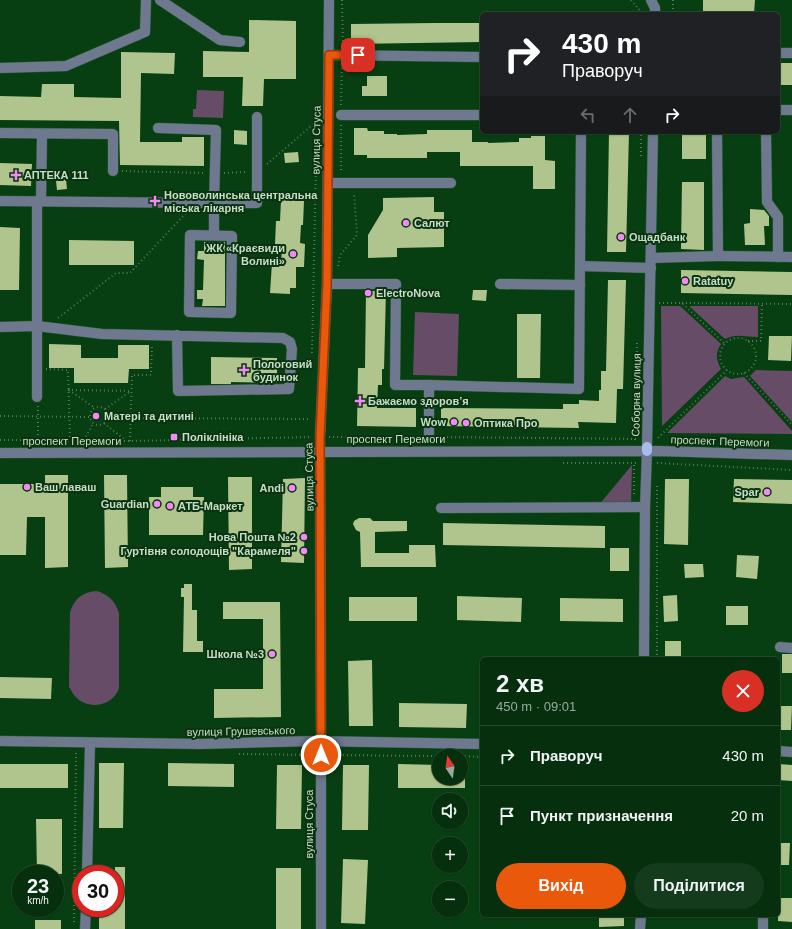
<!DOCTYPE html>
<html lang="uk">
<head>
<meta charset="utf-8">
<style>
  :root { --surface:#062f0e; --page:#143b1c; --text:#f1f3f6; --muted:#98a99e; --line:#274a2e; --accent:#ea580c }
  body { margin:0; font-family:Helvetica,sans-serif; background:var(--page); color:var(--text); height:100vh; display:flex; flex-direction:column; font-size:15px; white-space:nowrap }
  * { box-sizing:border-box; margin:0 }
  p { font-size:13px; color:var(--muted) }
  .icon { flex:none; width:22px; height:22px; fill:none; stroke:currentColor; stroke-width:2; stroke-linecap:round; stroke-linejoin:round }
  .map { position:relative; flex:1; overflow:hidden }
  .side { position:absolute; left:480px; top:657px; width:300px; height:260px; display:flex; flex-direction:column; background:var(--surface); border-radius:6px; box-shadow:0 1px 3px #0004,0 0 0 1px var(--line) }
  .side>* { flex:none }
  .guide { position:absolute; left:480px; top:12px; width:300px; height:122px; border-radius:6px; box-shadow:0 1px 3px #0004,0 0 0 1px var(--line); background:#202124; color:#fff; overflow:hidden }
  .needle { width:26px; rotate:347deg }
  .controls { position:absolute; left:432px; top:749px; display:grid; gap:8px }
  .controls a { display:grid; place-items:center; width:36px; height:36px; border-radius:50%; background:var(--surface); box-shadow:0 1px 3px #0004,0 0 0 1px var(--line); font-size:20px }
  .speed { position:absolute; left:12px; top:865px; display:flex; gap:8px; font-size:20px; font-weight:700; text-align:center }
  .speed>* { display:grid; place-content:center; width:52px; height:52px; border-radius:50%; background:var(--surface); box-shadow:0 1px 3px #0004,0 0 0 1px var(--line); line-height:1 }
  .speed small { font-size:10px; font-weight:400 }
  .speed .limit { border:6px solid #d22; background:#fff; color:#111 }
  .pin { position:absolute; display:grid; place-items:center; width:34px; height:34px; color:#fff; margin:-17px; border-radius:8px; box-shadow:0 2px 6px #0006 }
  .me { position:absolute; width:44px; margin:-22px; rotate:0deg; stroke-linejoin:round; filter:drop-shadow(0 0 3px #0008) }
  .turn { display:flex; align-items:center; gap:14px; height:84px; padding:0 16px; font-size:18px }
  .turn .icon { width:52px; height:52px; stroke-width:2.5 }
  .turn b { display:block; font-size:28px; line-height:34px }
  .lanes { display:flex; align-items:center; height:38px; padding:0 16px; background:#0003; justify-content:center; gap:20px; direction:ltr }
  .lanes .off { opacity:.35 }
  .round { display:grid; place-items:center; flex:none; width:42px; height:42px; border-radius:21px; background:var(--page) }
  .overview { display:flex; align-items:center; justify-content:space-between; height:68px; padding:0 16px }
  h1 { font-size:24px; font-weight:700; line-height:30px }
  .cta { display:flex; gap:8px; margin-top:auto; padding:8px 16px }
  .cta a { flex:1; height:46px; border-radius:24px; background:var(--accent); color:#fff; font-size:16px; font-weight:700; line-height:46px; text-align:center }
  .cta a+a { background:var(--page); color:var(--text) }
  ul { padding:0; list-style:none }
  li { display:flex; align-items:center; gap:12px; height:60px; padding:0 16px; border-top:1px solid var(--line) }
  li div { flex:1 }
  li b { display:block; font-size:15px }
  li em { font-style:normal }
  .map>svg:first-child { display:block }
  .green { fill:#664c66 }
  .building { fill:#afc58d }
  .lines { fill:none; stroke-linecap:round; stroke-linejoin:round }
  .minor-casing { stroke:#2a5c32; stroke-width:11 }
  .major-casing { stroke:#2a5c32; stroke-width:11 }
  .path { stroke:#4e7b55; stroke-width:2; stroke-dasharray:1 3; stroke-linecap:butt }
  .minor { stroke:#6e788e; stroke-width:10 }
  .major { stroke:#a8bce9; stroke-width:10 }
  .route-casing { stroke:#983908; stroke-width:10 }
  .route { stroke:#ea580c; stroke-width:7 }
  .poi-dot { fill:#f18af4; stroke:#0b3211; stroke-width:1.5 }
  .labels { text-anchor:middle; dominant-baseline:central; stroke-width:4; stroke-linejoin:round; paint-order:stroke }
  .street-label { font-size:11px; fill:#c4dfc5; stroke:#0b3211 }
  .poi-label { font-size:11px; font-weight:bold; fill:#c4dfc5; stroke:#0b3211; text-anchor:start }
</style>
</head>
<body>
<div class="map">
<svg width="792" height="929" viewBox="0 0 792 929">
  <rect width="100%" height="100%" fill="#083f12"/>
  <!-- green -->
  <g class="green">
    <polygon points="197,90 224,91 223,118 193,117 193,109 196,109"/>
    <path d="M661,306H680L721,344C715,353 716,359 721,369L662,426Z"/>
    <path d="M689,306H758V337C746,337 736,333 725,339Z"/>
    <polygon points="415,312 459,314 457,376 413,375"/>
    <polygon points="756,370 792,371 792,422 750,376"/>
    <polygon points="725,376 731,379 744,377 792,431 792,434 667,433"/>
    <polygon points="632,465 631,506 598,506"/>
    <path d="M97,591C109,595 115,601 119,613V688C113,707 86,711 74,695C72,693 71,689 69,687L70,612C75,598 82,592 97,591Z"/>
  </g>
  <!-- building -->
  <g class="building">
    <polygon points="703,0 755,0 754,13 703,12"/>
    <polygon points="249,20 296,21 296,79 264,79 263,106 242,106 243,77 203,77 203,51 249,52"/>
    <polygon points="435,23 482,23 482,42 351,44 351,24"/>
    <polygon points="121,52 175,53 174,74 141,73 140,142 182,142 182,137 204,137 204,166 120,165 119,121 0,120 0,96 41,97 42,84 74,84 74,97 121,98"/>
    <rect x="778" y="63" width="14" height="22"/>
    <polygon points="367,76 387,76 387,96 362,96 362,86 367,86"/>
    <polygon points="354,128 367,128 368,131 384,131 384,134 397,134 397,135 427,134 427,130 472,130 472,142 488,142 488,143 519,142 519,138 531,138 531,136 545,136 545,160 555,161 555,189 533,189 533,166 460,166 460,152 427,152 427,158 367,158 367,155 354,155"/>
    <polygon points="234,130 247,131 247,145 234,144"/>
    <polygon points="609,132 629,132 626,252 607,252"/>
    <rect x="682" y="132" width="24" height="27"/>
    <polygon points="298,152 299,162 285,163 284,153"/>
    <polygon points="0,163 32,164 31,186 0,185"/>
    <polygon points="66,179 67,189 57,190 56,181"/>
    <polygon points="682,182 704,182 704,250 681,249"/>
    <polygon points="434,197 434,212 444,212 444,247 397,248 397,257 368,258 368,235 383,210 383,198"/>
    <polygon points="281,200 304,201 303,225 301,225 300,243 305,244 304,267 296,267 296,288 290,288 290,294 270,293 272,263 281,264 282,245 275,244 276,221 280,221"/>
    <polygon points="750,209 764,210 769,216 769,226 764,226 765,245 745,245 744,224 750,223"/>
    <polygon points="0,227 20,228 19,290 0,290"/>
    <polygon points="69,240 134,241 134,265 69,265"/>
    <polygon points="204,242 225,242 225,306 202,306 203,299 197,299 197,290 203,290 204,260 197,259 198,251 204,251"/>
    <polygon points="681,270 792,272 792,295 681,293"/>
    <polygon points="608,280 626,280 623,389 617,389 616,423 578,422 579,428 441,426 441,408 563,409 563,404 579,404 579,400 599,401 599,390 601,390 601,371 606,371"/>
    <polygon points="473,290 487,290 486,301 472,300"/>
    <polygon points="366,291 386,291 384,369 382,369 382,385 378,385 377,408 416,408 416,427 357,426 358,368 365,368"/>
    <polygon points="517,314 541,314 540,378 517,378"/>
    <polygon points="769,336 792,336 791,361 768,360"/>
    <polygon points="49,344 81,345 81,358 118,358 118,345 149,345 149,369 129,369 128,383 74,383 74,368 49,368"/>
    <polygon points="211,357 277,358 277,383 231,382 231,384 211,384"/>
    <polygon points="45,475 68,475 68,567 45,568 45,517 27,517 26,555 0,555 0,484 45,484"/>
    <polygon points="104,475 127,475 128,567 105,568"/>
    <polygon points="228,477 252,477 252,569 229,570"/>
    <polygon points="305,478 304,563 281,562 283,479"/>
    <polygon points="665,479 689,479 688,545 664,544"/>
    <polygon points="734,479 792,480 792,504 733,502"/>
    <polygon points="161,487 193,487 193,497 204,497 203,535 149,535 149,497 161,497"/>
    <polygon points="359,518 370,518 373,521 407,521 407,531 375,532 375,553 409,553 409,545 435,545 436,567 361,567 360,532 356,530 353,524 354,521"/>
    <polygon points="443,523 605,526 605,548 443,545"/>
    <rect x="610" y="548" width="19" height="23"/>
    <polygon points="737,555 759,556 757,579 736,577"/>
    <polygon points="684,564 703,564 704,577 685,578"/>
    <polygon points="184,584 192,584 192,610 197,610 197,641 203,641 203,652 183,652 184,597 181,597 181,588 184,588"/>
    <polygon points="677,595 678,621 664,622 663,596"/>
    <polygon points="457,596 522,598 521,622 457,620"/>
    <rect x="349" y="597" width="68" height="24"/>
    <polygon points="560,598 623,599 623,622 560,621"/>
    <polygon points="223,602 280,602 281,717 214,718 214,689 263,689 263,619 223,619"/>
    <rect x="726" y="606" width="22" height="19"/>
    <rect x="665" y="641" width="16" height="18"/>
    <rect x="782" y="654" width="10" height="19"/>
    <polygon points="372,660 373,726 349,726 348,661"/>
    <polygon points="0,677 52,678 51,699 0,698"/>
    <polygon points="399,703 467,704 466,728 399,727"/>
    <polygon points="778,706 792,706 791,730 778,730"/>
    <polygon points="99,763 124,763 123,828 99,828"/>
    <polygon points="168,763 234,764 234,787 168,786"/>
    <rect x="0" y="764" width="68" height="24"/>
    <polygon points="398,764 439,765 439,778 465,778 465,788 398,788"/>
    <polygon points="778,764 792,765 792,781 778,780"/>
    <polygon points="277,765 302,765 301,829 276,829"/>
    <polygon points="343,765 369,765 368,830 342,830"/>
    <polygon points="36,819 62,819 62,874 37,874"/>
    <polygon points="778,843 790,843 789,865 778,865"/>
    <polygon points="343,859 368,860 365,924 341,923"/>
    <polygon points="115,867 125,867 125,929 99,929 99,908 115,908"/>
    <rect x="276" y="868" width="25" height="61"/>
    <polygon points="778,898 792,898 792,922 778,921"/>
    <polygon points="599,915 624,915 624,926 599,927"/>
    <rect x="35" y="920" width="26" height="9"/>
  </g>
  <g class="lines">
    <!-- minor casing -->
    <g class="minor-casing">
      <g id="minor">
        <polyline points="160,0 220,40 240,42"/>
        <polyline points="651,0 655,8 655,14"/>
        <polyline points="778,53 792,53"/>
        <polyline points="329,55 482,57"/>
        <polyline points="0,68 66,66 145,32 146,0"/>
        <polyline points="778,110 792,110"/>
        <polyline points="341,115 482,115"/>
        <polyline points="158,128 216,130 214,203 214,235"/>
        <polyline points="766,132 767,202 778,217 778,257"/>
        <polyline points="0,133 113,134 113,171"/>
        <polyline points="328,183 451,183"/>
        <polyline points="0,201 197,203 257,203 257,117"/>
        <polyline points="37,201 37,397"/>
        <polyline points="41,201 42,134"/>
        <polygon points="190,235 232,236 231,313 189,312"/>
        <polyline points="718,256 792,257"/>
        <polyline points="651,258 718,256 717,132"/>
        <polyline points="580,266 651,268"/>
        <polyline points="327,284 396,284 395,385 429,385"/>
        <polyline points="500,284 580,285"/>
        <polyline points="0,327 37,326 102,334 283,338 290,342 292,349 289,389 178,391 177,335"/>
        <polyline points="429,437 429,385 579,389 581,132"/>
        <polyline points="647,447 653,132"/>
        <polyline points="0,453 658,451 792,455"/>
        <polyline points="441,508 645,507"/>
        <polyline points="780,647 792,648"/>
        <polyline points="644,659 645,507 647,451"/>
        <polyline points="0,741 200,744 314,741 482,744"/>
        <polyline points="778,751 792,752"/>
        <polyline points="87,874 90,743"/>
        <polyline points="85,929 86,908"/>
        <polyline points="321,929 321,732 320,437 327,284 329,0"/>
        <polyline points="640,929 641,915"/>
        <polyline points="763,929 763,915"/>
      </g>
    </g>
    <!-- major casing -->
    <g class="major-casing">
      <polyline id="major" points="647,451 647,447"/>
    </g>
    <!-- path -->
    <g class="path">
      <polyline points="342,0 343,45"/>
      <polyline points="631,0 643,14"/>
      <polyline points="673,0 673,14"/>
      <polyline points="341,105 342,65"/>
      <polyline points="341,125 341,173"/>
      <polyline points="641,156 641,132"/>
      <polyline points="267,164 317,121"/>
      <polyline points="122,171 205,173"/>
      <polyline points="224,173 247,172"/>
      <polyline points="338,266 340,255 357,235 354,193"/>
      <polyline points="659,303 682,303 725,344"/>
      <polyline points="682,303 792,304"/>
      <polyline points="58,318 116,273 130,273 186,213"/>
      <circle cx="738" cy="356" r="18"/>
      <polyline points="748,341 761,341 762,303"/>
      <polyline points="312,353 316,163"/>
      <polyline points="46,369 68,370 70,440"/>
      <polyline points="744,373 792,425"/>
      <polyline points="68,390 132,391"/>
      <polyline points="69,390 95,408"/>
      <polyline points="38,406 38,440"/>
      <circle cx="99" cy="416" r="9"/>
      <polyline points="105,409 131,391"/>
      <polyline points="0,416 90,417"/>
      <polyline points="107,418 311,419"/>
      <polyline points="104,423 125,440"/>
      <polyline points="329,437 419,437"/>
      <polyline points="439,437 637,439"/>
      <polyline points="658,438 727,370"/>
      <polyline points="0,440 130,441 311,437"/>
      <polyline points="84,440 93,424"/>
      <polyline points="635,440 637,342"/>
      <polyline points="130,441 132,375 151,375 152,345"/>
      <polyline points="563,463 637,463"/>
      <polyline points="657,463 792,470"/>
      <polyline points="634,494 634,462"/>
      <polyline points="657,659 657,485"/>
      <polyline points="239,754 311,755"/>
      <polyline points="331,755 439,756"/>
      <polyline points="461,756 482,757"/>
      <polyline points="74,922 76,752"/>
    </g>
    <!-- minor -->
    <use href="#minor" class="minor"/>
    <!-- major -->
    <use href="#major" class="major"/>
  </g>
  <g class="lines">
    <!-- route casing -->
    <g class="route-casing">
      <polyline id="route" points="321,755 320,437 327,284 329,55 358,55"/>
    </g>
    <!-- route -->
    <use href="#route" class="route"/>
  </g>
  <!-- markers -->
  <g class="poi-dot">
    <path d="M14 169h4v4h4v4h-4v4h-4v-4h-4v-4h4z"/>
    <path d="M153 195h4v4h4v4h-4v4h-4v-4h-4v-4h4z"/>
    <circle cx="406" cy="223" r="4"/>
    <circle cx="621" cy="237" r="4"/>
    <circle cx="293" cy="254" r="4"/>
    <circle cx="685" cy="281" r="4"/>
    <circle cx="368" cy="293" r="4"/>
    <path d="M242 364h4v4h4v4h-4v4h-4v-4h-4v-4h4z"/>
    <path d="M358 395h4v4h4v4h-4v4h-4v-4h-4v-4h4z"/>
    <circle cx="96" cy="416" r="4"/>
    <circle cx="454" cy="422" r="4"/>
    <circle cx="466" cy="423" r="4"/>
    <rect x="170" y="433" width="8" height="8" rx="2"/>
    <circle cx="27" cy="487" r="4"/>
    <circle cx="292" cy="488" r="4"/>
    <circle cx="767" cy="492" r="4"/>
    <circle cx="157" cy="504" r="4"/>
    <circle cx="170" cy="506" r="4"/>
    <circle cx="304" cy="537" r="4"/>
    <circle cx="304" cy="551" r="4"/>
    <circle cx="272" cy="654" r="4"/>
  </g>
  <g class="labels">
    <!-- street labels -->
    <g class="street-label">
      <text transform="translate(316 140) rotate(-89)">вулиця Стуса</text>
      <text transform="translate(636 395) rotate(-89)">Соборна вулиця</text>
      <text x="396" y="439">проспект Перемоги</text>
      <text x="72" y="441">проспект Перемоги</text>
      <text transform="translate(720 441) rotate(2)">проспект Перемоги</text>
      <text transform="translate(309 477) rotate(-91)">вулиця Стуса</text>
      <text transform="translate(241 731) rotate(-1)">вулиця Грушевського</text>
      <text transform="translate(309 824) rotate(-90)">вулиця Стуса</text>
    </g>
    <!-- poi labels -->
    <g class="poi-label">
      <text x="24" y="175">АПТЕКА 111</text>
      <text x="164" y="195">Нововолинська центральна<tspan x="164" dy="13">міська лікарня</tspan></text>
      <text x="414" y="223">Салют</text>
      <text x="629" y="237">Ощадбанк</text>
      <text x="285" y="248" text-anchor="end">ЖК «Краєвиди<tspan x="285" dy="13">Волині»</tspan></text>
      <text x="693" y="281">Ratatuy</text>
      <text x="376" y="293">ElectroNova</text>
      <text x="253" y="364">Пологовий<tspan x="253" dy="13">будинок</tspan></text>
      <text x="368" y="401">Бажаємо здоровʼя</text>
      <text x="104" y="416">Матері та дитині</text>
      <text x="446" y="422" text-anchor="end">Wow</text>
      <text x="474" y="423">Оптика Про</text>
      <text x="182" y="437">Поліклініка</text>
      <text x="35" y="487">Ваш лаваш</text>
      <text x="284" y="488" text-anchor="end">Andi</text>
      <text x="759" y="492" text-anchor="end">Spar</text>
      <text x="149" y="504" text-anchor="end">Guardian</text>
      <text x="178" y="506">АТБ-Маркет</text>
      <text x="296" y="537" text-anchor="end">Нова Пошта №2</text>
      <text x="296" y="551" text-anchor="end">Гуртівня солодощів "Карамеля"</text>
      <text x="264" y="654" text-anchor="end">Школа №3</text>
    </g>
  </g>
</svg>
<div class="controls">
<a><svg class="needle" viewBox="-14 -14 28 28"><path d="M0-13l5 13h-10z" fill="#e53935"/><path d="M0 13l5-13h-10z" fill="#98a99e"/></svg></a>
<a><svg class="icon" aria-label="sound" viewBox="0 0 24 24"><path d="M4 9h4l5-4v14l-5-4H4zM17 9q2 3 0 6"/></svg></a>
<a>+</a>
<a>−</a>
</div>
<div class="speed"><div>23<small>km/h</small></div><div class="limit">30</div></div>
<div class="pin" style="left:358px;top:55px;background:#d93025"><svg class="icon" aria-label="arrive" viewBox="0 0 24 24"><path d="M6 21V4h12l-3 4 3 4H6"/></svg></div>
<svg class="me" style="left:321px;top:755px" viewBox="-20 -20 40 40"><circle r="17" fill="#ea580c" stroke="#fff" stroke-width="3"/><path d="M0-11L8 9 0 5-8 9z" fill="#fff"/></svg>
<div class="guide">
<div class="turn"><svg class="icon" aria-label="right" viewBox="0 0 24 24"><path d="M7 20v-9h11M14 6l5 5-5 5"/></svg><div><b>430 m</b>Праворуч</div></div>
<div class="lanes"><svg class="icon off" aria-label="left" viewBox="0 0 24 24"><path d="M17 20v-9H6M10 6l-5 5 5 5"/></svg><svg class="icon off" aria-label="ahead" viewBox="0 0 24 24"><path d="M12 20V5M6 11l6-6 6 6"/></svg><svg class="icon" aria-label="right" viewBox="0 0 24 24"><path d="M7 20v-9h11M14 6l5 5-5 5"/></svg></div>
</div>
<section class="side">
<div class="overview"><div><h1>2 хв</h1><p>450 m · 09:01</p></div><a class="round" style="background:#d93025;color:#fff"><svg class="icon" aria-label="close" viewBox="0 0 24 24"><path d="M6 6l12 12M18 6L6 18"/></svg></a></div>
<ul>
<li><svg class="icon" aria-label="right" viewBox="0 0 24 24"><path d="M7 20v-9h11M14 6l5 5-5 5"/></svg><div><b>Праворуч</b></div><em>430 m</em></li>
<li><svg class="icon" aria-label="arrive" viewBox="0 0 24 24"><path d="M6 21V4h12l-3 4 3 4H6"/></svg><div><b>Пункт призначення</b></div><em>20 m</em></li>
</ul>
<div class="cta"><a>Вихід</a><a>Поділитися</a></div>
</section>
</div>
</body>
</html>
